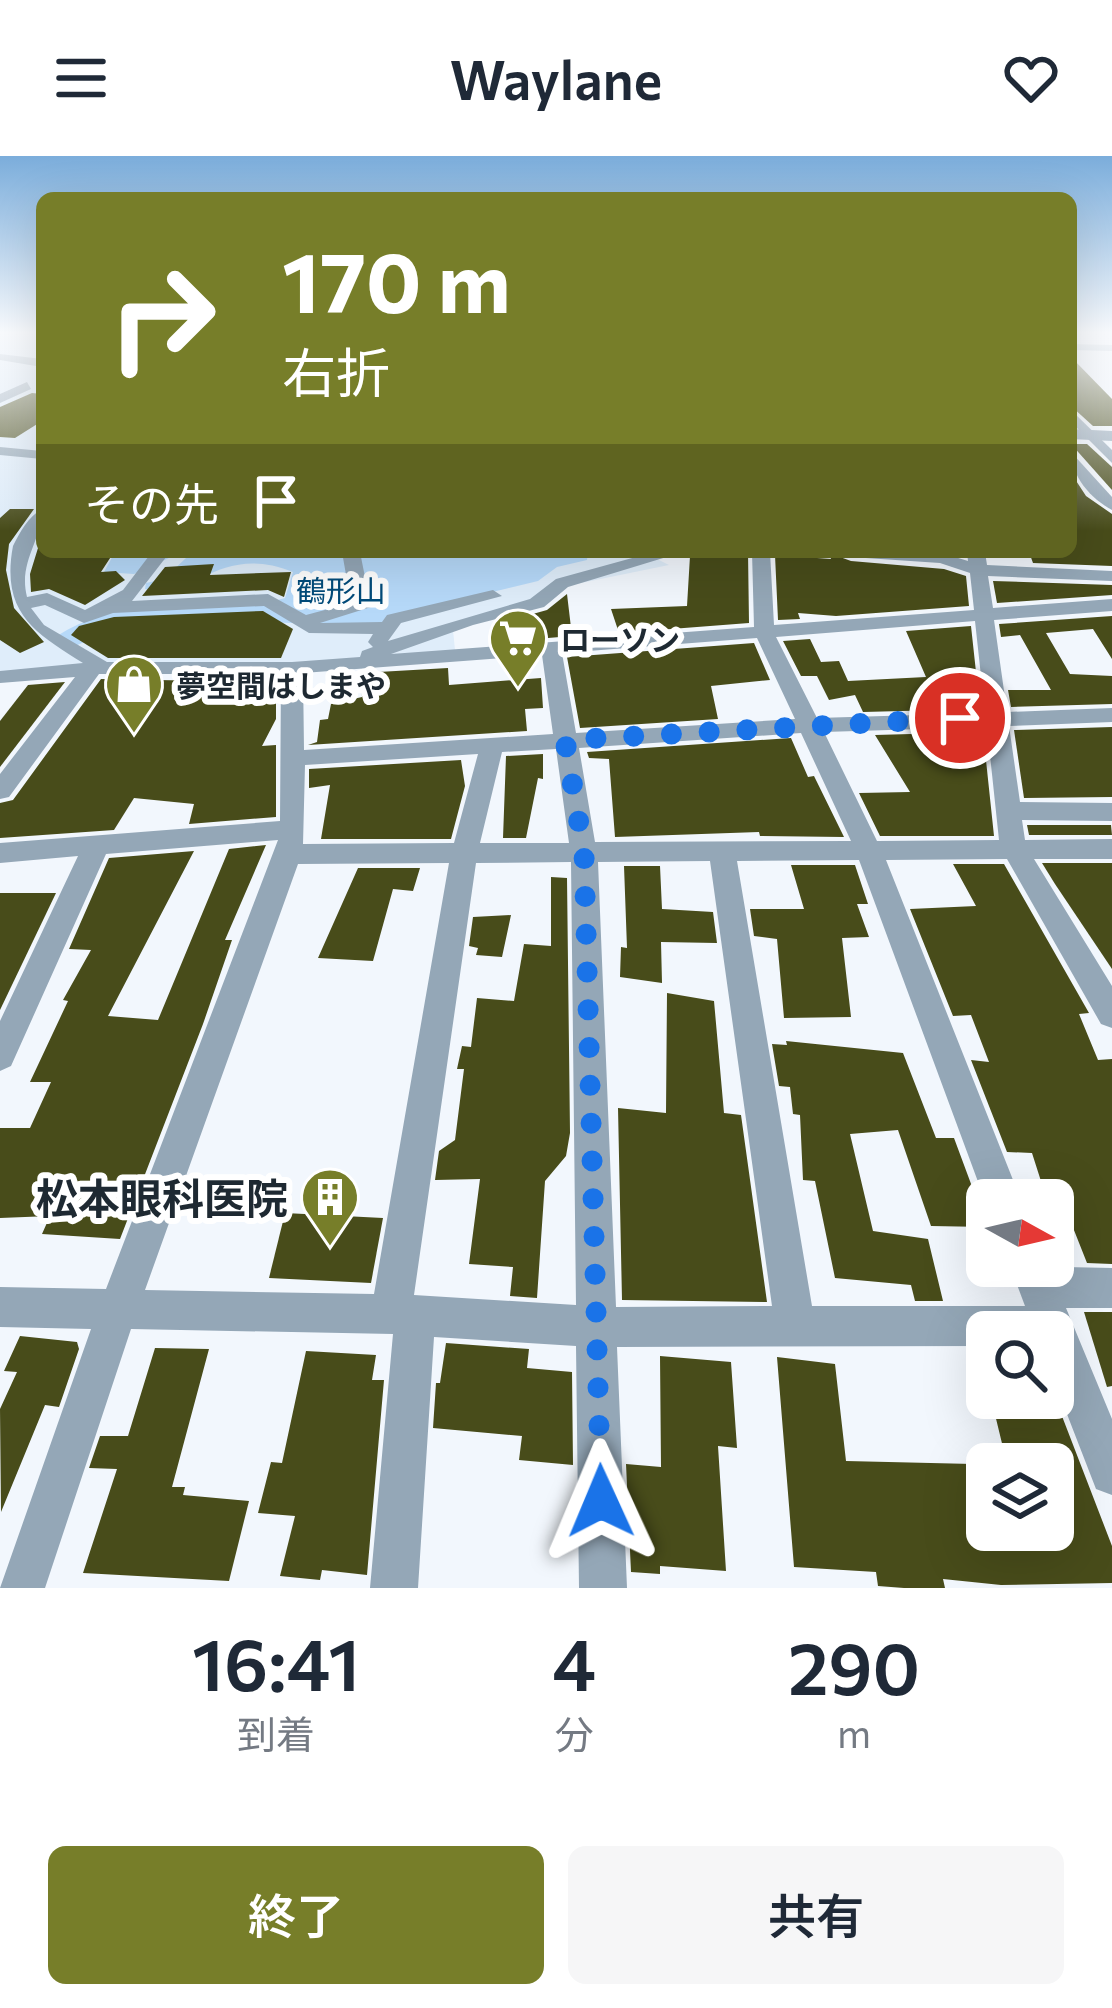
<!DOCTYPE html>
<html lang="ja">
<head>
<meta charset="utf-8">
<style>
  :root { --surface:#fff; --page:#f6f6f7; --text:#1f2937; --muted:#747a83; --accent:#777e29 }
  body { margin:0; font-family:Commissioner,"Noto Sans JP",sans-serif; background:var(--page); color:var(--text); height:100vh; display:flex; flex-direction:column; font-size:45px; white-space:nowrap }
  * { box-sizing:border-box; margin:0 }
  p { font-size:39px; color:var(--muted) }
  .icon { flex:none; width:66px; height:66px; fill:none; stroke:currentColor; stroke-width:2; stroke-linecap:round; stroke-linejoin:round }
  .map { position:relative; height:1432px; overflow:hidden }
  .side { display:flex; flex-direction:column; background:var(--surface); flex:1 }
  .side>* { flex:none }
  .guide { position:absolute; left:36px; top:36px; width:1041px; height:366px; border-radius:18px; box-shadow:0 12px 48px #0002; background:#777e29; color:#fff; overflow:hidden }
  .needle { width:78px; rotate:98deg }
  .buttons { position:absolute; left:966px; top:1023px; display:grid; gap:24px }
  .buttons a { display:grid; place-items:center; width:108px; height:108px; border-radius:18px; background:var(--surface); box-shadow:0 12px 48px #0002; font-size:60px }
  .pin { position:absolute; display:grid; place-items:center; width:102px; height:102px; color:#fff; margin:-51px; border:6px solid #fff; border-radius:50%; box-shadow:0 3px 12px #0007 }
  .me { position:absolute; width:132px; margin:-66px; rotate:359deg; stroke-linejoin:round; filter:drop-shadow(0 0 9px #0008) }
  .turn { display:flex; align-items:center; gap:42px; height:252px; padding:0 48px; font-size:54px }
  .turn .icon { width:156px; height:156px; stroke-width:2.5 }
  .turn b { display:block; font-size:84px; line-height:102px }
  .then { display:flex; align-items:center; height:114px; padding:0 48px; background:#0003; gap:24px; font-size:45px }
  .eta { display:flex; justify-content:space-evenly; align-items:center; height:204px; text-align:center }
  .eta b { font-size:72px; font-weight:600; line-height:84px }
  .cta { display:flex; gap:24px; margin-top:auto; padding:24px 48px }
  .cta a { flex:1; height:138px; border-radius:18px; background:var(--accent); color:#fff; font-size:48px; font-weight:600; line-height:138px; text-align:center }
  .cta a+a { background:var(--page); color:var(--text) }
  header { display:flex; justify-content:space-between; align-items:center; height:156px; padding:0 48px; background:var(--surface); font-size:54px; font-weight:600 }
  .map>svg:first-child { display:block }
  .built { fill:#dfedfa }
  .green { fill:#b6d9f9 }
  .building { fill:#484c1a }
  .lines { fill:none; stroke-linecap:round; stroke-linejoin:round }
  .minor { fill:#94a7b7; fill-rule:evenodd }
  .tertiary { fill:#94a7b7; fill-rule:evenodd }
  .route { stroke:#1a73e8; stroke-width:21; stroke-dasharray:0 37.8 }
  .labels { text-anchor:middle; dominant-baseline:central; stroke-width:12; stroke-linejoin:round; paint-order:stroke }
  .far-park-label { font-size:30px; fill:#024b7a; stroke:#fff }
  .far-poi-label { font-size:30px; font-weight:bold; fill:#1e2932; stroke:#fff; text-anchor:start }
  .near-poi-label { font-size:42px; font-weight:bold; fill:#1e2932; stroke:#fff; text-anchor:end }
</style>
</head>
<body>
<header><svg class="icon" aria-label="menu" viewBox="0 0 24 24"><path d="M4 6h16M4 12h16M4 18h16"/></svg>Waylane<svg class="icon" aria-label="heart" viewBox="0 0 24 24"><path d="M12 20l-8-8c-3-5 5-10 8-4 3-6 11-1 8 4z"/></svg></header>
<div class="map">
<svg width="1112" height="1432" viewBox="0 0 1112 1432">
  <rect width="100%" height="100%" fill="#f2f7fd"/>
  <!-- built -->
  <polygon class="built" points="0,175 42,175 42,396 655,396 651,400 669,409 571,429 453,474 455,494 295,507 0,517"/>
  <!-- green -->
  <path class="green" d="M115,396H588L587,404L557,411L538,425L392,460L385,470L195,464L91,483L73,491L57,480C117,441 204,448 274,445L285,442L293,416C219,386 192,446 145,433L146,427L164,423L186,402L171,401L134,418L104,416Z"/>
  <!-- building -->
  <g class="building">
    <polygon points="1071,201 1112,243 1112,270 1093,270 1071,250"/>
    <polygon points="32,237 42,238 42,265 15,282 0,281 0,251"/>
    <polygon points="1071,288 1087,288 1112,311 1112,334"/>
    <polygon points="1071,317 1086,340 1112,358 1112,410 1033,407 1029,396 1071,396"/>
    <polygon points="10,353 34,353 9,388 6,414 14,452 44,486 20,497 0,484 0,362"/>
    <polygon points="42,379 42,396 114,396 101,416 116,415 125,424 85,449 49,433 31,436 30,418"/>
    <polygon points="717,396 748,396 749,467 619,477 611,453 687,450 690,400 717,401"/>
    <polygon points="829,397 851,405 944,413 966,420 969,450 836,460 798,457 800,463 778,464 775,399 831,403"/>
    <polygon points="214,408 210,419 291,416 284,441 268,434 142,440 165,411"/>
    <polygon points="993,425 1112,429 1112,439 997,447"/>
    <polygon points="567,438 572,480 524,484 522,461 547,454"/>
    <polygon points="263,455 293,473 281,502 108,502 71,479 79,470 114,461"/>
    <polygon points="1112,460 1112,503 1093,473 1046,477 1070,518 1112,520 1112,548 1011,551 1008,534 1051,534 1020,479 1001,481 999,468"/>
    <polygon points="971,470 980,553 863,556 855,539 829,544 817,520 801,520 783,485 810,483 821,506 839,505 848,525 926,521 906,475"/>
    <polygon points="754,487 770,524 711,530 718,563 580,572 567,501"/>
    <polygon points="448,512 449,529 541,522 543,552 525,553 527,575 308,589 317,586 320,564 328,563 331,548 362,541 361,517"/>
    <polygon points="101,523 276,526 276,563 262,590 276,589 276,661 189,668 194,648 134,642 114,674 0,682 0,647 13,644"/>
    <polygon points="65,526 0,611 0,565 28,529"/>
    <polygon points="1112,571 1112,641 1024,642 1014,574"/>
    <polygon points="983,576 994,680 880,680 859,637 910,636 875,579"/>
    <polygon points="791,582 808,621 814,620 844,681 760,680 759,676 615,681 609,603 589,602 587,596"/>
    <polygon points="543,598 543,623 538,622 526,682 503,682 506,600"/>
    <polygon points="461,604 465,630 451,683 321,683 330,629 309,632 309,613"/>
    <polygon points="1027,669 1111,669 1112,679 1029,679"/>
    <polygon points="266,689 225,784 232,784 203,868 120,1083 42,1078 50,1060 0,1062 0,972 30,972 51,926 30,926 68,845 63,844 91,794 69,793 109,702 194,695 108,860 158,864 229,693"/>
    <polygon points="1042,707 1112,707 1112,813 1055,728"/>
    <polygon points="953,708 1004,708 1089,857 1079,858 1098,904 1112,903 1112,1108 1087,1107 1068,1059 1053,1059 1053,1044 1047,1044 1032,997 1007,996 971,904 989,906 971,859 953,860 910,753 976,750"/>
    <polygon points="791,709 855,709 868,748 857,748 869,781 842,782 851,861 784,862 777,783 754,780 750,753 804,753"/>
    <polygon points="624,710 660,710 662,753 713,756 717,787 661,786 662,827 620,821 621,791 627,792"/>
    <polygon points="358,712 420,712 413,735 393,733 373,805 318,802"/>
    <polygon points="551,721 567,722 570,977 566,1000 545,1025 537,1142 510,1140 513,1111 469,1108 480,1023 435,1024 439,995 455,984 464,913 457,913 462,890 471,891 477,842 514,845 524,788 551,790"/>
    <polygon points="0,737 56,737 0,854"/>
    <polygon points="511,759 502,801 476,799 478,792 469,790 473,761"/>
    <polygon points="667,837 714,845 724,957 741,959 767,1146 622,1144 618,952 666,957"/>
    <polygon points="786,885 903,897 936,982 954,982 987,1071 931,1070 898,974 850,978 873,1075 928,1083 943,1145 915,1145 911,1129 835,1122 815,1025 803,1024 800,959 793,958 790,931 779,930 772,888 787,889"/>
    <polygon points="285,1057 383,1062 371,1127 269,1122"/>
    <polygon points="1084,1156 1112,1156 1112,1230 1107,1231"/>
    <polygon points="20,1180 77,1186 79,1193 59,1251 45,1249 1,1356 0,1253 17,1216 4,1215"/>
    <polygon points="446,1187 529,1193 527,1212 572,1216 573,1309 519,1304 522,1280 433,1272 436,1227 440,1227"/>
    <polygon points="155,1192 209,1193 172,1331 185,1331 183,1339 249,1345 229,1425 83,1417 117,1313 89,1312 100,1280 128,1280"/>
    <polygon points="306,1195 376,1199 372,1224 384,1224 367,1419 322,1414 320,1424 280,1420 295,1360 258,1357 271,1306 282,1307"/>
    <polygon points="660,1200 731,1206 737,1292 718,1290 726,1415 660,1410 660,1418 631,1416 626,1308 661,1311"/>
    <polygon points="777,1201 835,1208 846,1305 973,1308 987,1374 1053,1374 1053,1308 1007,1308 991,1242 1055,1242 1112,1390 1112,1427 1001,1429 943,1423 945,1432 904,1432 878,1430 876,1416 794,1411"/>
  </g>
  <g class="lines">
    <!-- minor -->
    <g class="minor">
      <polygon points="1071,188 1112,189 1112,195 1071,194"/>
      <polygon points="0,198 42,203 42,211 0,204"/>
      <polygon points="27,226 31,233 0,247 0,238"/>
      <polygon points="1071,254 1112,294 1112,307 1071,266"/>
      <polygon points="0,291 42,295 42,303 0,299"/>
      <path d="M1071,296L1112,341V354C1091,343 1071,320 1071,296Z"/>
      <path d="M42,353C42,385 18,406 27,441L47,437L85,454L123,434L152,396H170L132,445L268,438L306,459L351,447L342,396H360L371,451L320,467L382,466L387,459L493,434L502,440L401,467L388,485L530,443L556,423L654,396H683L568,431L544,451L473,469L391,498L754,471L752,396H770L774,469L974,454L970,417L940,407L851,401L842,396L942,397L968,405L967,396H985L987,409L1112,415V425L988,420L993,452L1112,443V455L994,464L1007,556L1112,552V566L1009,570L1020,646L1112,647V665L1022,664L1025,684L1112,683V703H1034L1112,830V872L1101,868L1007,703L886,704L1021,1044H987V1050L859,704L737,705L812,1150H1025L1010,1110L1112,1112V1152H1066L1112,1263V1339L1096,1333L1053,1222V1176H987V1190L617,1191L627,1432H579L576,1190L434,1181L418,1432H370L393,1178L131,1173L45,1432H0L91,1173L0,1171V1131L106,1133L278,684L106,698L11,910L0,915V865L78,700L0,707V687L280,665L281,518H99L9,641L0,643V618L75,521L0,527V515L83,507C38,478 0,459 13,390C20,376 28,361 42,353ZM45,449L84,467L113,457L264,450L309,477L373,478L368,486L373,491L362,495L360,501L292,506H107L44,469L31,452ZM975,465L985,557L817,562L776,481ZM757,482L795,563L576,577L562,497ZM542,499L553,578L304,594L303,517ZM987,571L999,684L877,685L824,576ZM801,577L851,685L595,686L579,592ZM556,593L569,687H480L502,596ZM478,598L454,687L303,688L305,609ZM710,705L772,1150L616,1151L598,706ZM571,706L576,1149L414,1139L476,707ZM449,707L374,1138L145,1134L298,708Z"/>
    </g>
    <!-- tertiary -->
    <polygon class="tertiary" points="1071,273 1112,275 1112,285 1071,283"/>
  </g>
  <!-- sky -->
  <linearGradient id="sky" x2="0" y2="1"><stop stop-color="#7baddb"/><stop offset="0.47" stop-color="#f9fbfe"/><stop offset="1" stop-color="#f9fbfe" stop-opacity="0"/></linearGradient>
  <rect width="1112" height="375" fill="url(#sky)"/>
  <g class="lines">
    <!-- route -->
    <polyline class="route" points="601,1345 584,697 565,584 960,562"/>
  </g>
  <!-- icons -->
  <defs>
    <g id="supermarket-pin" transform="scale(3)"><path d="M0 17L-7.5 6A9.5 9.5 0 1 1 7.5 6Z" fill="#777e29" stroke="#fff"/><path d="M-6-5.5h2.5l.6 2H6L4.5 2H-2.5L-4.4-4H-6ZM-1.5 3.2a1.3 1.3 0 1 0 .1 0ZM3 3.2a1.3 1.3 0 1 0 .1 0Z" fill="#fff"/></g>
    <g id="shop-pin" transform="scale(3)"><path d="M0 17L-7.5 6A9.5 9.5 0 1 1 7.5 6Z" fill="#777e29" stroke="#fff"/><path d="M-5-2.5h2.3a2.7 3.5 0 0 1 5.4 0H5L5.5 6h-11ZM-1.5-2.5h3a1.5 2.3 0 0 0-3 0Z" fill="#fff"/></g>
    <g id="building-pin" transform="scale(3)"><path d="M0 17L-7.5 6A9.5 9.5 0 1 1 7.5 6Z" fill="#777e29" stroke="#fff"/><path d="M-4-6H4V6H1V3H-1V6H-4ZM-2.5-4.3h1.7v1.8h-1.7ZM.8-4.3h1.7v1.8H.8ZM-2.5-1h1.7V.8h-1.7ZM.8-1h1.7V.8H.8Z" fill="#fff"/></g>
  </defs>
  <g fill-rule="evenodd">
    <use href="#supermarket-pin" x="518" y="482"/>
    <use href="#shop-pin" x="134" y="528"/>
    <use href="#building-pin" x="330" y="1041"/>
  </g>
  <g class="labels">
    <!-- far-park labels -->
    <g class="far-park-label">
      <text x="341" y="433">鶴形山</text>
    </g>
    <!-- far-poi labels -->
    <g class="far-poi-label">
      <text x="560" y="482">ローソン</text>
      <text x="176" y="528">夢空間はしまや</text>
    </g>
    <!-- near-poi labels -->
    <g class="near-poi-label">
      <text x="288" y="1041">松本眼科医院</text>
    </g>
  </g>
</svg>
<div class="buttons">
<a><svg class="needle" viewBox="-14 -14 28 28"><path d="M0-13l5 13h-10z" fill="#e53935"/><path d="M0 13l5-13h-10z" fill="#747a83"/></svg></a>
<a><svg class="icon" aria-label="search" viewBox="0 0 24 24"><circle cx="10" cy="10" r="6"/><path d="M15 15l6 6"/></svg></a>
<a><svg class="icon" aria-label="layers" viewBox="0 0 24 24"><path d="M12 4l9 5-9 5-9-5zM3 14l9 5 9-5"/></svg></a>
</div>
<div class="pin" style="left:960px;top:562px;background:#d93025"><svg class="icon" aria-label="arrive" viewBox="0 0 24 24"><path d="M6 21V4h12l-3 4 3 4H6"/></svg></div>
<svg class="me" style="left:601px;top:1345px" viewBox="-20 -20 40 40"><path d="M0-17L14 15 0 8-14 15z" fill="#1a73e8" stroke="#fff" stroke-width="4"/></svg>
<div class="guide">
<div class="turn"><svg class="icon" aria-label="right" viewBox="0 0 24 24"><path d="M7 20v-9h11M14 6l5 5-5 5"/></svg><div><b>170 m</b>右折</div></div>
<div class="then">その先<svg class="icon" aria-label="arrive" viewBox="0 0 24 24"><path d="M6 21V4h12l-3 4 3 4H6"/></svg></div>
</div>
</div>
<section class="side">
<div class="eta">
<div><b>16:41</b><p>到着</p></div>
<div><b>4</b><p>分</p></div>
<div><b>290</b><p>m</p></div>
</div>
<div class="cta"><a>終了</a><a>共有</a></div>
</section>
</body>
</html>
